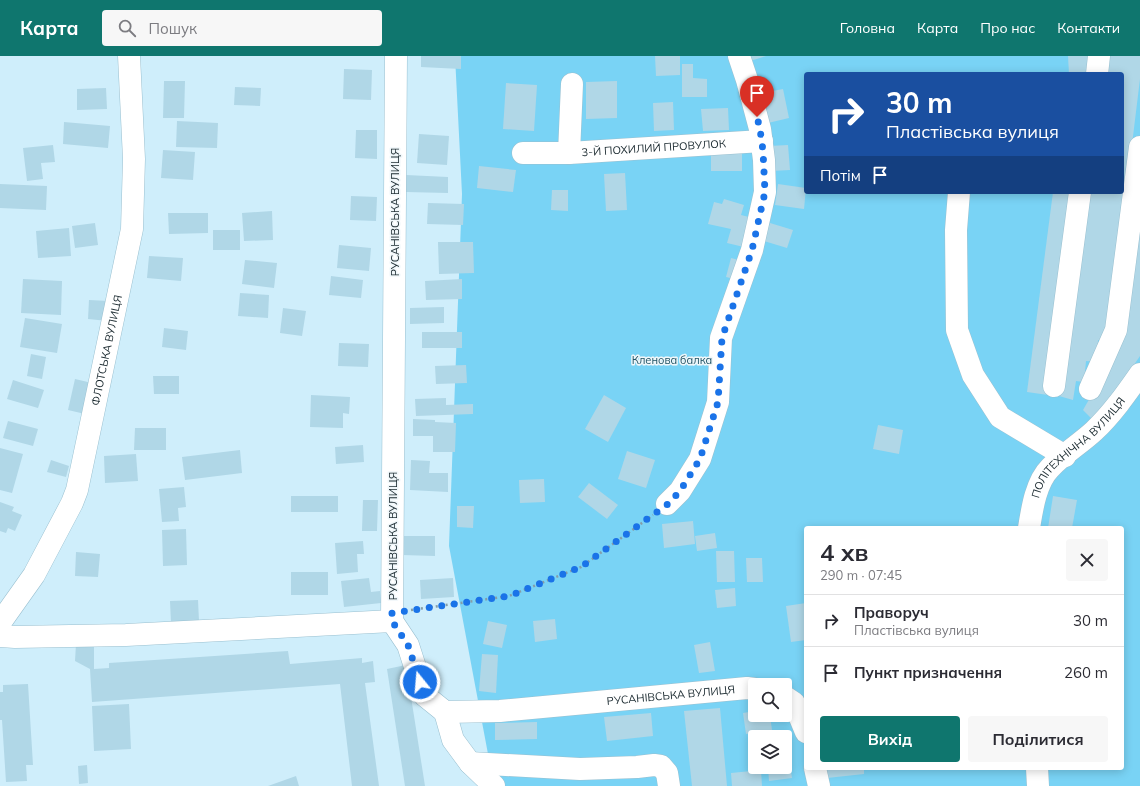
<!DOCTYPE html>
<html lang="uk">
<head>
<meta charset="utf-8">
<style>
  :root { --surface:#fff; --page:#f7f7f7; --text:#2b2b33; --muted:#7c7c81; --line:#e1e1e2; --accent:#0f766e }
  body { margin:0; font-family:Mulish,sans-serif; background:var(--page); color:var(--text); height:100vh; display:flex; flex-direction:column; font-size:15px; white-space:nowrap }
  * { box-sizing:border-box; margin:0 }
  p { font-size:13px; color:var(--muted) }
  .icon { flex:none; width:22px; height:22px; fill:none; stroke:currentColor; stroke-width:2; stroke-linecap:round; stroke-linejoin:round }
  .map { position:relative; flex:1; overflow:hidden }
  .sheet { position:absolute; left:804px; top:470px; width:320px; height:244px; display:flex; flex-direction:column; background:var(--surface); border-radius:4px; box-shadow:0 2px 10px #0003 }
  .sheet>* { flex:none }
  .top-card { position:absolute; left:804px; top:16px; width:320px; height:122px; border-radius:4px; box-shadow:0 2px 10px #0003; background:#1a4fa0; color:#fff; overflow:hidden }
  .controls { position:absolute; left:748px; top:622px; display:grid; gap:8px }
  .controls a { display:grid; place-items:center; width:44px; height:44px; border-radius:4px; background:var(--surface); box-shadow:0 2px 10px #0003; font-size:20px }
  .pin { position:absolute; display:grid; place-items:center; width:34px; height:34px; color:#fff; margin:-41px -17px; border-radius:50% 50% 50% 0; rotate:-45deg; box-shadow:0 0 4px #0007 }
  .pin .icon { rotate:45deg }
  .me { position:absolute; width:44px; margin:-22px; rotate:343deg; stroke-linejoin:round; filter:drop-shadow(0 0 3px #0008) }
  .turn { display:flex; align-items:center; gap:14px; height:84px; padding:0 16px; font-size:18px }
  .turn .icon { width:52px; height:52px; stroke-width:2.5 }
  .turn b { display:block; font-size:28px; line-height:34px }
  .then { display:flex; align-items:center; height:38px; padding:0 16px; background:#0003; gap:8px; font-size:15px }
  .round { display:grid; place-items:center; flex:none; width:42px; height:42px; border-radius:4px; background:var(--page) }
  .summary { display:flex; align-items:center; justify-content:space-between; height:68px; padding:0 16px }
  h1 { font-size:24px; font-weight:700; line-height:30px }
  .action { display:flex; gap:8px; margin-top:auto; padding:8px 16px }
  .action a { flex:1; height:46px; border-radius:4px; background:var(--accent); color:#fff; font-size:16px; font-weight:700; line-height:46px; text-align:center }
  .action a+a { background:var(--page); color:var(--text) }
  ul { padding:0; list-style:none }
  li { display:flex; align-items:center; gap:12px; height:52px; padding:0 16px; border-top:1px solid var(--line) }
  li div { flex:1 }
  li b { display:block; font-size:15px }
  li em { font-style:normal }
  header { display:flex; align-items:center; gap:24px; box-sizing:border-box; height:56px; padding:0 20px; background:var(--accent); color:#fff }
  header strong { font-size:19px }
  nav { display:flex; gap:22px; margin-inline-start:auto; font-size:14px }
  .search { width:280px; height:36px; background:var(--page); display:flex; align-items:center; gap:10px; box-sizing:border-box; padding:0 14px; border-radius:4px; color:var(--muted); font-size:15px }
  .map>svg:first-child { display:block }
  .green { fill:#79d3f5; fill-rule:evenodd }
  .building { fill:#b0d7e7 }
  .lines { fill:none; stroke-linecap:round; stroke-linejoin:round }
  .minor-casing { stroke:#9ac0d0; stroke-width:23 }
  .path { stroke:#859da8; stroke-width:2.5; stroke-dasharray:2 3; stroke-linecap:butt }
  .minor { stroke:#fff; stroke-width:22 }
  .route { stroke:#1a73e8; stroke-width:7; stroke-dasharray:0 12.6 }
  .labels { text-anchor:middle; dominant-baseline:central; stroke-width:3; stroke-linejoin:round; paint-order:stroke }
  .street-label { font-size:11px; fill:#1a292f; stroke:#f0f7fa }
  .park-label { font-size:11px; fill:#1d5163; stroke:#f0f7fa }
</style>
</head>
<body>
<header>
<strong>Карта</strong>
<div class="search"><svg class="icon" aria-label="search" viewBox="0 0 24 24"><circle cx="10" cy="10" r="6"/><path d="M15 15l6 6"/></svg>Пошук</div>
<nav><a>Головна</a><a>Карта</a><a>Про нас</a><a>Контакти</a></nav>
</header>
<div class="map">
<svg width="1140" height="730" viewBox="0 0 1140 730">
  <rect width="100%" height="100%" fill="#cfeefb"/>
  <!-- green -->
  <path class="green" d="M455,0H1140V730H494L449,490L462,138ZM806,18H1122V136H806ZM806,472H1122V712H806ZM755,629H785V659H755ZM755,681H785V711H755Z"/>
  <!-- building -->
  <g class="building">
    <polygon points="421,0 461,0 461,13 421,11"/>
    <polygon points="655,0 680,0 680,19 656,20"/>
    <polygon points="745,0 766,0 747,6"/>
    <polygon points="1068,0 1089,0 1087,18 1069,18"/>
    <polygon points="1104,0 1140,0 1140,23 1108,285 1098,284 1097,306 1086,305 1084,326 1076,325 1073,344 1059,340 1086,136 1122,136 1122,18 1101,18"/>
    <polygon points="682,8 693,8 693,22 707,23 707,41 682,41"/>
    <polygon points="344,13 372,14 371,44 343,43"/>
    <polygon points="164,25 185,25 184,62 163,62"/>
    <polygon points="617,25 617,62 586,63 586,26"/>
    <polygon points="506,27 537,29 534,75 503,73"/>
    <polygon points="235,31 261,32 260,50 234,49"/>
    <polygon points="106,32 107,53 77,54 77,33"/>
    <polygon points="783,33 789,62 768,67 762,37"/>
    <polygon points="673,46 674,74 654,75 653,47"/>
    <polygon points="728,52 729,74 703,75 701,53"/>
    <polygon points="177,65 218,67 217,92 176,91"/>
    <polygon points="64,66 110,70 108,92 63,88"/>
    <polygon points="356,74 377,74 377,103 355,102"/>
    <polygon points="419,78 449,80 447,109 417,107"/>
    <polygon points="53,89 55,106 41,107 43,123 27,125 23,92"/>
    <polygon points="788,89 790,114 771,115 769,90"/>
    <polygon points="163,94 195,96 193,124 161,122"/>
    <polygon points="742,95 742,115 711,115 711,96"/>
    <polygon points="479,110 516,114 513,136 477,132"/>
    <polygon points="625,117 627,154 606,155 604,118"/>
    <polygon points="406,119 448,121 448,137 406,136"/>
    <polygon points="0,128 47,130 46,154 0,152"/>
    <polygon points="778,128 806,132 804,153 775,149"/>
    <polygon points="552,134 568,134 568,155 551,154"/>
    <polygon points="1053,136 1073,136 1048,339 1027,336"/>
    <polygon points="351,140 377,141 376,165 350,164"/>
    <polygon points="1140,141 1140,300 1095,366 1083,354 1119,291"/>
    <polygon points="724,143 744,149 741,159 753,162 748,192 727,187 731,173 708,168 714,146 722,148"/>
    <polygon points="428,147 464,148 463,169 427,168"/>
    <polygon points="272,155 273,184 244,185 242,157"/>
    <polygon points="168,157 208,157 208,177 169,178"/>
    <polygon points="95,167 98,189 75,192 72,170"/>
    <polygon points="770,167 793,174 787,192 764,185"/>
    <polygon points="69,172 71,200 38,202 36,175"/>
    <rect x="213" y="174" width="27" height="20"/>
    <polygon points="438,186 473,186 474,217 439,218"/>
    <polygon points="339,189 371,192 369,215 337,212"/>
    <polygon points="149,200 183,202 181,225 147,222"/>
    <polygon points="731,202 743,205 739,224 726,221"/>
    <polygon points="245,204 277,207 274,232 242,228"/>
    <polygon points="331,220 363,224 361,242 329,239"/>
    <polygon points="23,223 62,225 61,259 21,257"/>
    <polygon points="462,223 462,243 426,244 425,225"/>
    <polygon points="240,237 269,239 268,262 238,260"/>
    <polygon points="89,244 109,245 108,265 88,263"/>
    <polygon points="444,251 444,267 410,268 410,252"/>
    <polygon points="283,252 306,255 302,280 280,277"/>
    <polygon points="25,262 62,268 57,297 20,291"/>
    <polygon points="164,272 188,275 186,294 162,291"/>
    <rect x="422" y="276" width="40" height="16"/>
    <polygon points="339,287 369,288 368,311 338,310"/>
    <polygon points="31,298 46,301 42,323 27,320"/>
    <polygon points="466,309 467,327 436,328 435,310"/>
    <polygon points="153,320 179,320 179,338 154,338"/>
    <polygon points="75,323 92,327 85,358 68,354"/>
    <polygon points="13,324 44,334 38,352 7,343"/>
    <polygon points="311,339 350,341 349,358 343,357 343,372 310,371"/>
    <polygon points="604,339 626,352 608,386 585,373"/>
    <polygon points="446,342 446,349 473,348 473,358 416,360 415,343"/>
    <polygon points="413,363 435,364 435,366 456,367 455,396 433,396 433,380 413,380"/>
    <polygon points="8,365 38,373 33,390 3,382"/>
    <polygon points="878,369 903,374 899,398 873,393"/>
    <polygon points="135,372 166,372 166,394 134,394"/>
    <polygon points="363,389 364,406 336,408 335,391"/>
    <polygon points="0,392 23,398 12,437 0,434"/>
    <polygon points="240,394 242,417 185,424 182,401"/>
    <polygon points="627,395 655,404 646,432 618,423"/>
    <polygon points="136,398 138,425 105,427 104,400"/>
    <polygon points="51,404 69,410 66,421 47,416"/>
    <polygon points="411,404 430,405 429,417 448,417 448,436 410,434"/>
    <polygon points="544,423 545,446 520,447 519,424"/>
    <polygon points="589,427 618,449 607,463 578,441"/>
    <polygon points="184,431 186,451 178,452 179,465 162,466 159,433"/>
    <rect x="291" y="440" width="47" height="16"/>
    <polygon points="1053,440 1077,444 1072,472 1048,472"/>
    <polygon points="363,444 378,444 377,475 362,475"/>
    <polygon points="0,446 14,451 12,455 22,459 15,475 8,472 6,477 0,475"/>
    <polygon points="457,450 474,450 473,472 457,471"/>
    <polygon points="693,465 695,488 664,492 662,468"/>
    <polygon points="186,473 187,509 163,510 162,474"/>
    <polygon points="715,477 717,492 697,495 695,480"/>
    <polygon points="402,480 435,480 435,500 402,499"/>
    <polygon points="363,485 364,498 357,498 358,516 337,518 335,487"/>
    <polygon points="716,495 734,495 735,526 717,526"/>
    <polygon points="76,496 100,498 98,521 75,520"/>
    <polygon points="746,502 762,502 763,526 747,526"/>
    <rect x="291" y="516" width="37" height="23"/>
    <polygon points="369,522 371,536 380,535 381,547 344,551 341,525"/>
    <polygon points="453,522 454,541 421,543 420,524"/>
    <polygon points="735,532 736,550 717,552 715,534"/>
    <polygon points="198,544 199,565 171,567 170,545"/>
    <polygon points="806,547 806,584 791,586 786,550"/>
    <polygon points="555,563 557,583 535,586 533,565"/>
    <polygon points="488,565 507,569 502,592 483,588"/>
    <polygon points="710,586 715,615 699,617 694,589"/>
    <polygon points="76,588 94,591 94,613 109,612 109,607 288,595 290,608 362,602 362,607 373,605 375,626 365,627 379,730 352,730 340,628 92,646 90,613 75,605"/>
    <polygon points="482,598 498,599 496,637 479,635"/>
    <polygon points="406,609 425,730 405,730 387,613"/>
    <polygon points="28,628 33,709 26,709 27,725 6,726 2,664 0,664 0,636 3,636 3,629"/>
    <polygon points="129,648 131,693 94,695 92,650"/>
    <polygon points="720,652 727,730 692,730 684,655"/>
    <polygon points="755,655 755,659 770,659 772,674 746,678 743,657"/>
    <polygon points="651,657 653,680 607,685 604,661"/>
    <polygon points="537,666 537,683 495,684 495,667"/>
    <polygon points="789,698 792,722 769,725 768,711 785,711 785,699"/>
    <polygon points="87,709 88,727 79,728 78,710"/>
    <polygon points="826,712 864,712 864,718 827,722"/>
    <polygon points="761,714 762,730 732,730 731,717"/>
    <polygon points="296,720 299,730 268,730"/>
  </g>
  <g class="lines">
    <!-- minor casing -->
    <g class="minor-casing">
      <g id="minor">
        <path id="s1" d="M396,0L392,565L408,589L424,639L445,656L500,655L747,632L755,633"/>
        <polyline points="1097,18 1099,0"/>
        <path id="s2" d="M523,97H569L762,85"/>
        <polyline points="569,97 572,28"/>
        <polyline points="959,136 956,174 957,274 973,319 1000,361 1065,400"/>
        <polyline points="1054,330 1080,136"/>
        <polyline points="1090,333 1116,274 1140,91"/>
        <polyline points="667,448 680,435 700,403 718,346 721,282 752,194 765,136 764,104 760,73 747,24 739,0"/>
        <path id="s3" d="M1029,472C1032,453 1036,426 1050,412C1063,398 1080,388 1094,375C1112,358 1126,338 1140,318"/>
        <path id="s4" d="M0,567L34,519L72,447L77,434L132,173L134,103L129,0"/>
        <polyline points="0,580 15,581 126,579 392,565"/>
        <polyline points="785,641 794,647 806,676"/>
        <polyline points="445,656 453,684 470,707 494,730"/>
        <polyline points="470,707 580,713 637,711 654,709 661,710 667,717 669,730"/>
        <polyline points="815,712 819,730"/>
        <polyline points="1037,712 1038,730"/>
      </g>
    </g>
    <!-- path -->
    <polyline class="path" points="411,554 509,540 581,511 653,459"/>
    <!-- minor -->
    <use href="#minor" class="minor"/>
  </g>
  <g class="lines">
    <!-- route -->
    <polyline class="route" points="420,626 408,589 392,565 392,557 509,540 581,511 668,448 680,435 700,403 718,346 722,282 752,194 765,136 763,95 760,73 757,61"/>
  </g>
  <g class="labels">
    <!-- street labels -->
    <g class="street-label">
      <text stroke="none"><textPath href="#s2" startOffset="131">3-Й ПОХИЛИЙ ПРОВУЛОК</textPath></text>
      <text transform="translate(395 156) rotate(-90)">РУСАНІВСЬКА ВУЛИЦЯ</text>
      <text stroke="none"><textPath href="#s4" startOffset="297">ФЛОТСЬКА ВУЛИЦЯ</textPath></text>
      <text stroke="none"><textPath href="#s3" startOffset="98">ПОЛІТЕХНІЧНА ВУЛИЦЯ</textPath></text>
      <text transform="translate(393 480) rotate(-90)">РУСАНІВСЬКА ВУЛИЦЯ</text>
      <text stroke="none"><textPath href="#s1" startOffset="900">РУСАНІВСЬКА ВУЛИЦЯ</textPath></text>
    </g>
    <!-- park labels -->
    <g class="park-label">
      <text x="672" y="304">Кленова балка</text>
    </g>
  </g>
</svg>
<div class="controls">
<a><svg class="icon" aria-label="search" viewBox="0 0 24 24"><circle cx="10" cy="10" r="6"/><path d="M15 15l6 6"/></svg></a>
<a><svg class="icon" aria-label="layers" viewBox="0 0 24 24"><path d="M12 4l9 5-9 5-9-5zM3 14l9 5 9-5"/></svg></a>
</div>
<div class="pin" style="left:757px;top:61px;background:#d93025"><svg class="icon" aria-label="arrive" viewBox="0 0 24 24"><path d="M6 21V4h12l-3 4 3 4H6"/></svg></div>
<svg class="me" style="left:420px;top:626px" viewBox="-20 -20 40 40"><circle r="17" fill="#1a73e8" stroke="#fff" stroke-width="3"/><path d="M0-11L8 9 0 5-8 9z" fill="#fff"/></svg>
<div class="top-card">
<div class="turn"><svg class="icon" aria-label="right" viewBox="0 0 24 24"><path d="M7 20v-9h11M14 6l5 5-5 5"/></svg><div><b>30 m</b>Пластівська вулиця</div></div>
<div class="then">Потім<svg class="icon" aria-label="arrive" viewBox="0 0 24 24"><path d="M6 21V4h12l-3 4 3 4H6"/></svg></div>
</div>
<section class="sheet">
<div class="summary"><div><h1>4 хв</h1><p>290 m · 07:45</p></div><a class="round"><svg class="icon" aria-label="close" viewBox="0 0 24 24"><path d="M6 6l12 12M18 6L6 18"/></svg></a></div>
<ul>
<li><svg class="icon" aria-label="right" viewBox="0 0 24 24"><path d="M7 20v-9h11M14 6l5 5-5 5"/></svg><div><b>Праворуч</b><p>Пластівська вулиця</p></div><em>30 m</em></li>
<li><svg class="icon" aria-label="arrive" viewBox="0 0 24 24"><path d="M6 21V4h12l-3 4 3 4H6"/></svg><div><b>Пункт призначення</b></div><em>260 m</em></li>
</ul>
<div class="action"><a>Вихід</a><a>Поділитися</a></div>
</section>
</div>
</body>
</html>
